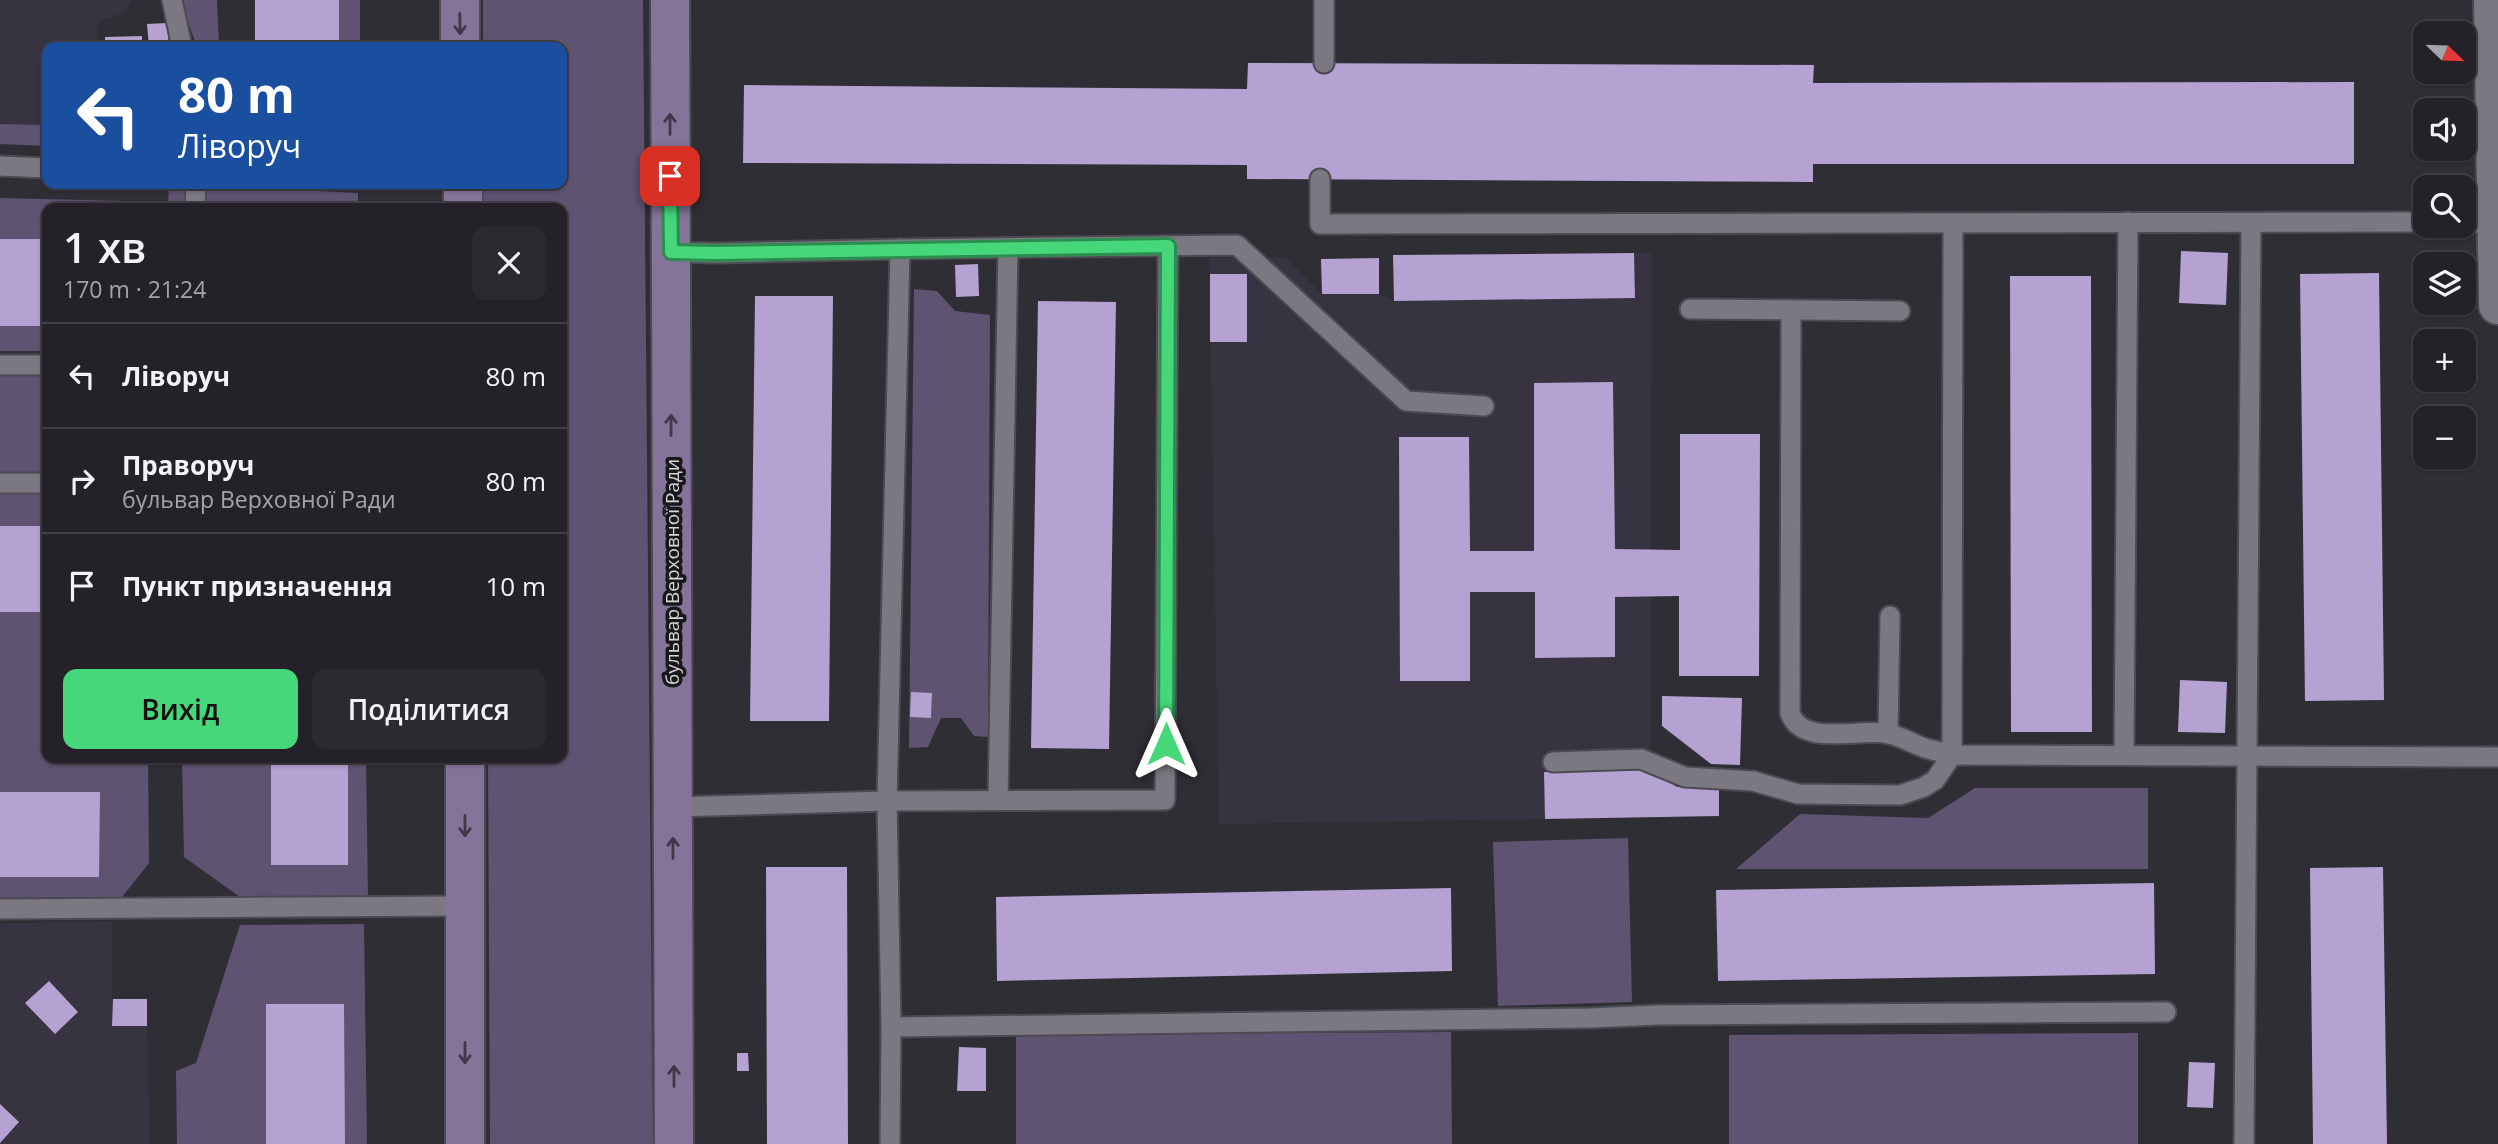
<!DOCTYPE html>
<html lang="uk">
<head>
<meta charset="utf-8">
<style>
  :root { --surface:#242228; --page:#2c2a30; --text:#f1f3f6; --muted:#a3a4a8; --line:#413f45; --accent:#45d77a }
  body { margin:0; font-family:"Open Sans",sans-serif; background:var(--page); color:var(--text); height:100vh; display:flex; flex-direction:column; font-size:26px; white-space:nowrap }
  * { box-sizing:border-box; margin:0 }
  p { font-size:23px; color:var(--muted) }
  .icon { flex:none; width:38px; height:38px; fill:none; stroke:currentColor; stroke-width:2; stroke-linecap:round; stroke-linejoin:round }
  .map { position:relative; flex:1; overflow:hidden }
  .details { position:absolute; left:42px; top:203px; width:525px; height:560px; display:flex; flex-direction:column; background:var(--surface); border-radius:14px; box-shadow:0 2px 5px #0004,0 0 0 2px var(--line) }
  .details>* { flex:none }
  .top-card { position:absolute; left:42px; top:42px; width:525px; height:147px; border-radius:14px; box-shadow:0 2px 5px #0004,0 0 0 2px var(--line); background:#1a4fa0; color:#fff; overflow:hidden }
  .needle { width:46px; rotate:113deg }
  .controls { position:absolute; left:2413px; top:21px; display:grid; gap:14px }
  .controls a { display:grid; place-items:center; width:63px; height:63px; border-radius:14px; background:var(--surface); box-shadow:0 2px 5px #0004,0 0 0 2px var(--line); font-size:35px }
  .pin { position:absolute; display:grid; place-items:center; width:60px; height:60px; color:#fff; margin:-30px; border-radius:14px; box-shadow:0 4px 10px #0006 }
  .me { position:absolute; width:77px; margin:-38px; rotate:0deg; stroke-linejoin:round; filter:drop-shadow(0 0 5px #0008) }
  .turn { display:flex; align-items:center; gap:24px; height:147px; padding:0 21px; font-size:32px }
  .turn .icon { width:91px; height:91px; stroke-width:2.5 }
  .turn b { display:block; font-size:49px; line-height:60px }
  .round { display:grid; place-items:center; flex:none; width:74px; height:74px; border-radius:14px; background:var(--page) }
  .head { display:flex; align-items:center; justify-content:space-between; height:119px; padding:0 21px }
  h1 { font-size:42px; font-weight:600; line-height:52px }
  .action { display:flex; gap:14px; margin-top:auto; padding:14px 21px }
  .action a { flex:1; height:80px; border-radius:14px; background:var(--accent); color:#111; font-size:28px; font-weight:600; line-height:80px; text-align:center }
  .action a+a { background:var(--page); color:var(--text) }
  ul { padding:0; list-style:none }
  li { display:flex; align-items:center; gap:21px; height:105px; padding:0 21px; border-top:2px solid var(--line) }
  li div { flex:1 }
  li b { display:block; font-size:26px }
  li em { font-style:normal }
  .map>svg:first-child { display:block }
  .built { fill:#383340 }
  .green { fill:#5e5371 }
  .building { fill:#b3a2d2 }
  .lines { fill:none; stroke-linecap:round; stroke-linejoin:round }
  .lane-casing { stroke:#4d4b52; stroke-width:23 }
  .street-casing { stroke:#4d4b52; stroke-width:42 }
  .secondary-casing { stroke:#4d4b52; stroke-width:42 }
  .lane { stroke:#7c7882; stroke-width:19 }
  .street { stroke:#7c7882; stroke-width:38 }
  .secondary { stroke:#84749a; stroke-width:38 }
  .oneway { stroke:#3e3847 }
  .route-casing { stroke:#2d8c4f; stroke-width:18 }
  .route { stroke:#45d77a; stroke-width:12 }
  .labels { text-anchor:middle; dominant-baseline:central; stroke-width:7; stroke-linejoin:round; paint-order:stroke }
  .street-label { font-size:19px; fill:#d6d4d9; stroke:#18171a }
</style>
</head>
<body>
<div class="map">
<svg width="2498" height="1144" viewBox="0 0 2498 1144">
  <rect width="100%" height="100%" fill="#302e35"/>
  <!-- built -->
  <g class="built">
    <polygon points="0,0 132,0 126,12 98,22 97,47 47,47 47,125 0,123"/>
    <polygon points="1634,253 1652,253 1650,753 1544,753 1545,819 1219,824 1209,258 1285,257 1322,294 1379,294 1394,301 1634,298"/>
    <polygon points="112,921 112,1025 147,1026 150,1144 0,1144 0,923"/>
  </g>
  <!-- green -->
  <g class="green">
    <polygon points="180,0 217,0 219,47 197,47"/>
    <rect x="330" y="0" width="30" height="47"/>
    <polygon points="483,0 643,0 653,1144 490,1144 488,758 562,758 562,208 484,208 484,184 562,184 562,47 483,47"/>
    <polygon points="0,124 47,125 47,146 0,144"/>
    <polygon points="169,184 358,193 358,208 47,208 47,351 0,351 0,198 168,202"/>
    <polygon points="914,289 937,291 955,311 990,315 988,737 974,736 961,718 941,718 928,747 909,748"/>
    <polygon points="47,373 47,474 0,474 0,374"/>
    <polygon points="47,492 47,758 148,758 149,863 122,897 0,898 0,493"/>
    <polygon points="182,758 366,758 368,897 240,897 184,857"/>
    <polygon points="1975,788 2148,788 2148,869 1736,869 1800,814 1928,818"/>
    <polygon points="1628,838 1632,1002 1498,1006 1493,842"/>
    <polygon points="364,924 367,1144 177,1144 176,1071 196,1063 240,925"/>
    <polygon points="1451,1032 1452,1144 1016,1144 1016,1035"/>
    <polygon points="2138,1033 2138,1144 1729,1144 1729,1035"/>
  </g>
  <!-- building -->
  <g class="building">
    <rect x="255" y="0" width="84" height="47"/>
    <polygon points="167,23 169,47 149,47 147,24"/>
    <polygon points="142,36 142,47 105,47 105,37"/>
    <polygon points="1248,63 1814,65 1813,83 2354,82 2354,164 1813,164 1813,182 1247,179 1247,165 743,163 744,85 1247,89"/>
    <rect x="0" y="239" width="47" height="87"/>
    <polygon points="2181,251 2228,253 2226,305 2179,303"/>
    <polygon points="1634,253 1635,298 1394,301 1393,255"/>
    <polygon points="1379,258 1379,294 1322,294 1321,259"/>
    <polygon points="978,264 979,296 956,297 955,265"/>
    <polygon points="2379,273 2384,700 2305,701 2300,274"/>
    <rect x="1210" y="274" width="37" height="68"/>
    <polygon points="2010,276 2091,276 2092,732 2011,732"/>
    <polygon points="755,296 833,296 829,721 750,721"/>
    <polygon points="1038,301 1116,302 1109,749 1031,748"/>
    <polygon points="1613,382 1615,549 1680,550 1680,434 1760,434 1759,676 1679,676 1679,596 1615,597 1615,657 1535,658 1535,592 1470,592 1470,681 1400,681 1399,437 1469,437 1470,551 1534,551 1534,383"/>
    <rect x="0" y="526" width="47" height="86"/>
    <polygon points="2180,680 2227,682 2225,733 2178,732"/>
    <polygon points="911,692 932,693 931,718 910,717"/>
    <polygon points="1662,696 1742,698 1740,765 1711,764 1662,726"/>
    <rect x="271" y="758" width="77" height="107"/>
    <polygon points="1650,770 1677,787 1719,786 1719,816 1545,819 1544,772"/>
    <polygon points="0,792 100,792 99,877 0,877"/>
    <polygon points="766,867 847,867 848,1144 767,1144"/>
    <polygon points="2383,867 2387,1144 2313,1144 2310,868"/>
    <polygon points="2154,883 2155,974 1718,981 1716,890"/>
    <polygon points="1451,888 1452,971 997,981 996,897"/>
    <polygon points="49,981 78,1012 55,1034 25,1003"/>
    <polygon points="113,999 147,999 147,1026 112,1026"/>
    <polygon points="266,1004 344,1004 345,1144 266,1144"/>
    <polygon points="959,1047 986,1048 986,1091 957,1091"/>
    <polygon points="737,1053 748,1053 749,1071 737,1071"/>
    <polygon points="2189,1062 2215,1063 2213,1108 2187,1107"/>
    <polygon points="0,1104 19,1122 0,1143"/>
  </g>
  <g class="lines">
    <!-- lane casing -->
    <g class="lane-casing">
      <g id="lane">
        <polyline points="172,0 182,47"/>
        <polyline points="1324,63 1324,0"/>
        <polyline points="0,166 47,168"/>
        <polyline points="1320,179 1320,224 2426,222"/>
        <polyline points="195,208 196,184"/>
        <polyline points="2464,223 2498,223"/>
        <polyline points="1953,224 1952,755 2498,757"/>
        <polyline points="900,249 1237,245 1406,401 1484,406"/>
        <polyline points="671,252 716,253 900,249 887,801 891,1027 890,1144"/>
        <polyline points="1690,309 1900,311"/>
        <polyline points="0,365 47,365"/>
        <polyline points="0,483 47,483"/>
        <polyline points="1888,734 1890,616"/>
        <polyline points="2124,755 2128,222"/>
        <path d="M1553,762L1641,759L1685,777L1753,781L1798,794L1900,795L1924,787L1935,780L1952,755C1943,752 1934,751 1925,748C1913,744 1902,737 1890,734C1861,727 1802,748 1790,713L1791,310"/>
        <polyline points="998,800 1008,248"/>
        <polyline points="673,807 887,801 1165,800 1168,246"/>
        <polyline points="0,909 465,906"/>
        <polyline points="891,1027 1590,1018 1658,1015 2166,1012"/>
        <polyline points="2244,1144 2251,223"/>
      </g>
    </g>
    <!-- street casing -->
    <g class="street-casing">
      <polyline id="street" points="2493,0 2498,305"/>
    </g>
    <!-- secondary casing -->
    <g class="secondary-casing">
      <g id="secondary">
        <polyline points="460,0 460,47"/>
        <polyline points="670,0 674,1144"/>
        <polyline points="463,184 463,208"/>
        <polyline points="465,758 465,1144"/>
      </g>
    </g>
    <!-- lane -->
    <use href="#lane" class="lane"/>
    <!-- street -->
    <use href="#street" class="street"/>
    <!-- secondary -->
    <use href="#secondary" class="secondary"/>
  </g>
  <!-- one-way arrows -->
  <defs><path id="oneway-shaft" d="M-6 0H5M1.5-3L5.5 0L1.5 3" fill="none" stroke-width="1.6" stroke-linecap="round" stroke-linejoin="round" transform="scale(1.75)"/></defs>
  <g class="oneway">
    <use href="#oneway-shaft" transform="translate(460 24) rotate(89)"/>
    <use href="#oneway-shaft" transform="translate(670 124) rotate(-90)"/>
    <use href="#oneway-shaft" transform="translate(671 425) rotate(-90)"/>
    <use href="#oneway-shaft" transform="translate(465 826) rotate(90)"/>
    <use href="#oneway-shaft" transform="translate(673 848) rotate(-90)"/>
    <use href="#oneway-shaft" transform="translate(465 1053) rotate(90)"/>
    <use href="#oneway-shaft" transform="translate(674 1076) rotate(-90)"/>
  </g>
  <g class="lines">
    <!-- route casing -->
    <g class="route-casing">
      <polyline id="route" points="670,176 671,252 716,253 1168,246 1166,744"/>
    </g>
    <!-- route -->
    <use href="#route" class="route"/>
  </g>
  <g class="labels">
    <!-- street labels -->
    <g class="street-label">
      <text transform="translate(672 572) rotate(-90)">бульвар Верховної Ради</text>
    </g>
  </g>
</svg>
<div class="controls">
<a><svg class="needle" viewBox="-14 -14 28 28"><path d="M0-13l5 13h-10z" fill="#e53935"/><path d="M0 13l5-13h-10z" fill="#a3a4a8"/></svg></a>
<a><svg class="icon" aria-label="sound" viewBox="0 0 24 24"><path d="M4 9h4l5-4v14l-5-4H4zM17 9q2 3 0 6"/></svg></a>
<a><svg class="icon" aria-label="search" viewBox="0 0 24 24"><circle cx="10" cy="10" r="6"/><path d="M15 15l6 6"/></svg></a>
<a><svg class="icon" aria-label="layers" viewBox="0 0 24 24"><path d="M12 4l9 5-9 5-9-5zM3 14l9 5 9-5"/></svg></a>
<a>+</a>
<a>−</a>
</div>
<div class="pin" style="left:670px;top:176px;background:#d93025"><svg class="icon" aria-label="arrive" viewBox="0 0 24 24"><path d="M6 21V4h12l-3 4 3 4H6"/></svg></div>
<svg class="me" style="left:1166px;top:744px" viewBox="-20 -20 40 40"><path d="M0-17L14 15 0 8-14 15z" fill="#45d77a" stroke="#fff" stroke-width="4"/></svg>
<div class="top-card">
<div class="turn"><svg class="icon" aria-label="left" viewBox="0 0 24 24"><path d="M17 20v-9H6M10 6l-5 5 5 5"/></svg><div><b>80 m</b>Ліворуч</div></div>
</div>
<section class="details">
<div class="head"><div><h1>1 хв</h1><p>170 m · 21:24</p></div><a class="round"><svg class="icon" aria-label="close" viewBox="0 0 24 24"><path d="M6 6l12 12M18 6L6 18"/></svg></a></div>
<ul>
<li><svg class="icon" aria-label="left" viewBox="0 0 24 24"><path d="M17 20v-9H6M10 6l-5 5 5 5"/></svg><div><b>Ліворуч</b></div><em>80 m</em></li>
<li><svg class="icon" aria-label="right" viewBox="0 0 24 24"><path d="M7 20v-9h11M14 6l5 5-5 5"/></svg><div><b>Праворуч</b><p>бульвар Верховної Ради</p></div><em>80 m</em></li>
<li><svg class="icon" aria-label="arrive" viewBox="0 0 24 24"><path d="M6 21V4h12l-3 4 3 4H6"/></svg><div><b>Пункт призначення</b></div><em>10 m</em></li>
</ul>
<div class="action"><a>Вихід</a><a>Поділитися</a></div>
</section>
</div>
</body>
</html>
